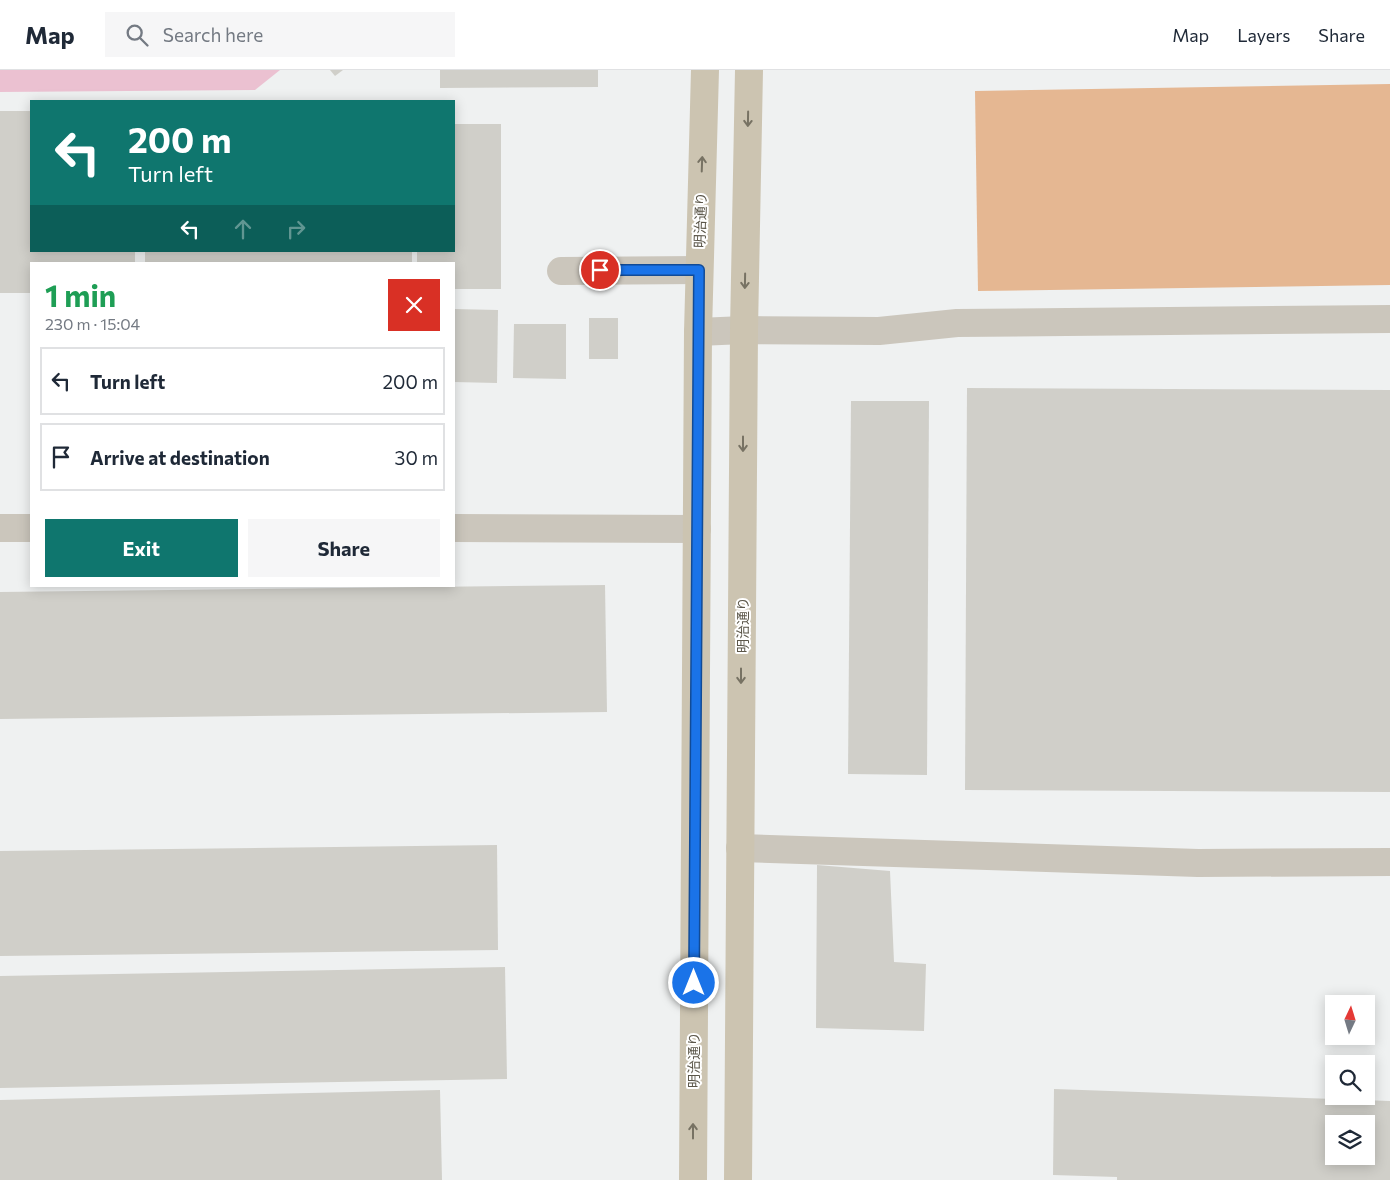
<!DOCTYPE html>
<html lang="en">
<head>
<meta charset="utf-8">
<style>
  :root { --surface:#fff; --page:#f6f6f7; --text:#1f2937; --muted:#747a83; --line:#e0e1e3; --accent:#0f766e }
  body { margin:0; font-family:Commissioner,"Noto Sans JP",sans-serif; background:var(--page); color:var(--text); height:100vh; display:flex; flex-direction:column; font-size:19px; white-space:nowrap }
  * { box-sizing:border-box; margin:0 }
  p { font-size:16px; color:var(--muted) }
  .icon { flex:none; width:28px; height:28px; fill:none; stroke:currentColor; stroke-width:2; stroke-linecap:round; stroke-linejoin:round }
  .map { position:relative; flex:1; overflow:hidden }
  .sheet { position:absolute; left:30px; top:192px; width:425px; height:325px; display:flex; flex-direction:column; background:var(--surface); border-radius:0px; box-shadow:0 2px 12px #0003 }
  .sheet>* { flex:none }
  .hud { position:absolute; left:30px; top:30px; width:425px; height:152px; border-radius:0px; box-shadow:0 2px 12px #0003; background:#0f766e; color:#fff; overflow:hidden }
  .needle { width:32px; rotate:4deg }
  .buttons { position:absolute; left:1325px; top:925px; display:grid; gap:10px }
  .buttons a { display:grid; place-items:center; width:50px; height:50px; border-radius:0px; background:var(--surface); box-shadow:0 2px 12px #0003; font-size:25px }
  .pin { position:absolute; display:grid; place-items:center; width:42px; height:42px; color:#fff; margin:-21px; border:2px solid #fff; border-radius:50%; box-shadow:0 1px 5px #0007 }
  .me { position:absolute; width:55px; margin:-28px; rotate:0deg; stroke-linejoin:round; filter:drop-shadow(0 0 4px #0008) }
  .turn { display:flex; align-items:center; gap:18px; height:105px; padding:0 15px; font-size:22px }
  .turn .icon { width:65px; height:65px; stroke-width:2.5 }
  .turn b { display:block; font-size:35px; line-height:42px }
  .lanes { display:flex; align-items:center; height:48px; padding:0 15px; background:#0003; justify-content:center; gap:25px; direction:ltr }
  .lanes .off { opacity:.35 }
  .round { display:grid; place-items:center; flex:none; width:52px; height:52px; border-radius:0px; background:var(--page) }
  .head { display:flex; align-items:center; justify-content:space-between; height:85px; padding:0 15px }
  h1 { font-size:30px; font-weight:700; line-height:38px; color:#1e9e55 }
  .button { display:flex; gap:10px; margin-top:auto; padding:10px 15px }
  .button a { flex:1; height:58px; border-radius:0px; background:var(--accent); color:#fff; font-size:20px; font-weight:700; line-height:58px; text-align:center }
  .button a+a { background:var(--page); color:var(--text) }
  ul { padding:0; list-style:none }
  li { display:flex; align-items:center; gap:15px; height:68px; margin:0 10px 8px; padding:0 5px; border:2px solid var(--line); border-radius:0px }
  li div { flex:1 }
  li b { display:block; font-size:19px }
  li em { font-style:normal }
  header { display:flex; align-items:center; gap:30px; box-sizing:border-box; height:70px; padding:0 25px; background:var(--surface); border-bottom:1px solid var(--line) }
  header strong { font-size:24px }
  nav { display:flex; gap:28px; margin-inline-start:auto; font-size:18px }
  .search { width:350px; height:45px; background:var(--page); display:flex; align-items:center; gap:12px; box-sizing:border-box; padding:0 18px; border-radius:0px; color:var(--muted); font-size:19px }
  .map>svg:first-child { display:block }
  .green { fill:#ebc1d1 }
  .water { fill:#e5b792 }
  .building { fill:#d0cfc9; fill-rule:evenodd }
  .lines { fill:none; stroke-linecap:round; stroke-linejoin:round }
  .minor { stroke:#cbc6bc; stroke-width:28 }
  .major { stroke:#ccc4b1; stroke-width:28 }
  .oneway { stroke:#777263 }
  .route-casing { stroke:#114b97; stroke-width:12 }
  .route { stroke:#1a73e8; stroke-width:9 }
  .labels { text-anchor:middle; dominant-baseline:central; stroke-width:4; stroke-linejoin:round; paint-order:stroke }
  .street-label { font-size:14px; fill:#5b5649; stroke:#fff }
</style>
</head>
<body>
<header>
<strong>Map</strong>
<div class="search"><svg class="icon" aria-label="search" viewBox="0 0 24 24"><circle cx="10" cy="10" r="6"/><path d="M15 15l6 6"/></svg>Search here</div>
<nav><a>Map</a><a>Layers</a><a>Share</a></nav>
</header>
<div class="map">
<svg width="1390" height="1110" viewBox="0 0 1390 1110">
  <rect width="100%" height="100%" fill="#eff1f1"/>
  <!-- green -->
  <polygon class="green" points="0,0 280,0 255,20 0,22"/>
  <!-- water -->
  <polygon class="water" points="1390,14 1390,215 978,221 975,21"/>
  <!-- building -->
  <g class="building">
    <polygon points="330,0 343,0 335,6"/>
    <polygon points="440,0 598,0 598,17 440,18"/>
    <polygon points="0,41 31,41 31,181 135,181 135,194 31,194 31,223 0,223"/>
    <polygon points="454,54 501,54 501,219 454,219 454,194 417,194 417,181 454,181"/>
    <rect x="145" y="181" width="267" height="13"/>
    <polygon points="454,239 498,240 497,313 454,312"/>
    <rect x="589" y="248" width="29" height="41"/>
    <polygon points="514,254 566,254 566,309 513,308"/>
    <polygon points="967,318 1390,320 1390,722 965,720"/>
    <polygon points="851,331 929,331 927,705 848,704"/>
    <polygon points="605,515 607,642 0,649 0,522"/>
    <polygon points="497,775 498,880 0,886 0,781"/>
    <polygon points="817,795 890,801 894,892 926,894 924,961 816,958"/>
    <polygon points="505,897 507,1009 0,1018 0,906"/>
    <path d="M1054,1019L1390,1031V1110H1117V1107L1053,1105ZM1334,1054H1366V1086H1334Z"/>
    <polygon points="440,1020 442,1110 0,1110 0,1030"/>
  </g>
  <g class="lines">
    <!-- minor -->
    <g class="minor">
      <polyline points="561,201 699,200"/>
      <polyline points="698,262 744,260 879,261 957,253 1390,249"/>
      <polyline points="0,458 31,458"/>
      <polyline points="454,458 697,459"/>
      <polyline points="740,778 1198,793 1390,792"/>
    </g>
    <!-- major -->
    <g class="major">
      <polyline points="693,1110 698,262 705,0"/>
      <polyline points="738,1110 744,260 749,0"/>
    </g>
  </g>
  <!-- one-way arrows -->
  <defs><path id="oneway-shaft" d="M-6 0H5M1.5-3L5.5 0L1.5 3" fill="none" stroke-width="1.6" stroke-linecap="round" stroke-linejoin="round" transform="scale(1.25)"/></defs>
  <g class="oneway">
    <use href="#oneway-shaft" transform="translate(748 49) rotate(91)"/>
    <use href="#oneway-shaft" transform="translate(702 94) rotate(-88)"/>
    <use href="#oneway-shaft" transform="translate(745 211) rotate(91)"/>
    <use href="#oneway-shaft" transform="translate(743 374) rotate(90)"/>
    <use href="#oneway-shaft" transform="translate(741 606) rotate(90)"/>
    <use href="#oneway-shaft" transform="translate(693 1061) rotate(-90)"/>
  </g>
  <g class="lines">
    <!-- route casing -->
    <g class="route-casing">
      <polyline id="route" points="600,200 699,200 694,913"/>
    </g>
    <!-- route -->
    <use href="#route" class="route"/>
  </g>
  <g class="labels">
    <!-- street labels -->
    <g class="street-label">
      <text transform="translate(700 150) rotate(-88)">明治通り</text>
      <text transform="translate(742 555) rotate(-90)">明治通り</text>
      <text transform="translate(693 990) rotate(-90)">明治通り</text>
    </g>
  </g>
</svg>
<div class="buttons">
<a><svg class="needle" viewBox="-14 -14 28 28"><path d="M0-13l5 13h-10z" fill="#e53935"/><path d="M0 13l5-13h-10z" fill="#747a83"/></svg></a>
<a><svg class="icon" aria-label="search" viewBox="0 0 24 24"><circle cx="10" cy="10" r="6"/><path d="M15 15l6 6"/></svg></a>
<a><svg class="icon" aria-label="layers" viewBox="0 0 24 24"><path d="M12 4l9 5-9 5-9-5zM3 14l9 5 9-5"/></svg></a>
</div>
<div class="pin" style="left:600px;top:200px;background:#d93025"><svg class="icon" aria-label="arrive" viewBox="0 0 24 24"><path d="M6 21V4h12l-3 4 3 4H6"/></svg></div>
<svg class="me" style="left:694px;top:913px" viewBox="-20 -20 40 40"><circle r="17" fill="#1a73e8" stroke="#fff" stroke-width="3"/><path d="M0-11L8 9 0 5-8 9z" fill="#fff"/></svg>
<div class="hud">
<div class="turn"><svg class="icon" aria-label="left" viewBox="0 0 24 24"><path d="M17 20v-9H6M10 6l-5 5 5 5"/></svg><div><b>200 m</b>Turn left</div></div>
<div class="lanes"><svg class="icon" aria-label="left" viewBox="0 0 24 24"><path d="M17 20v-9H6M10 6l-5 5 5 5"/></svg><svg class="icon off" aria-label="ahead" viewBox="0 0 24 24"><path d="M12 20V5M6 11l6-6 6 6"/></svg><svg class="icon off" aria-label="right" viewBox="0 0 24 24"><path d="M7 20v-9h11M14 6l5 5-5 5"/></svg></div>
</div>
<section class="sheet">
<div class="head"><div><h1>1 min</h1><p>230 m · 15:04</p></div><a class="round" style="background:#d93025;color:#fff"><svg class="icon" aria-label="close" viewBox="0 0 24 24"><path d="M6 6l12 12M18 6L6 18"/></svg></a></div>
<ul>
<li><svg class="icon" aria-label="left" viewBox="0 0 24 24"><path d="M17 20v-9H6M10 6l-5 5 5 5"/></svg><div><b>Turn left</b></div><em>200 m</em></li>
<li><svg class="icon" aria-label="arrive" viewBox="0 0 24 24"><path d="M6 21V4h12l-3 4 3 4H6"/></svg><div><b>Arrive at destination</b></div><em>30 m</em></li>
</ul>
<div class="button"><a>Exit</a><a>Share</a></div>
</section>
</div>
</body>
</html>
